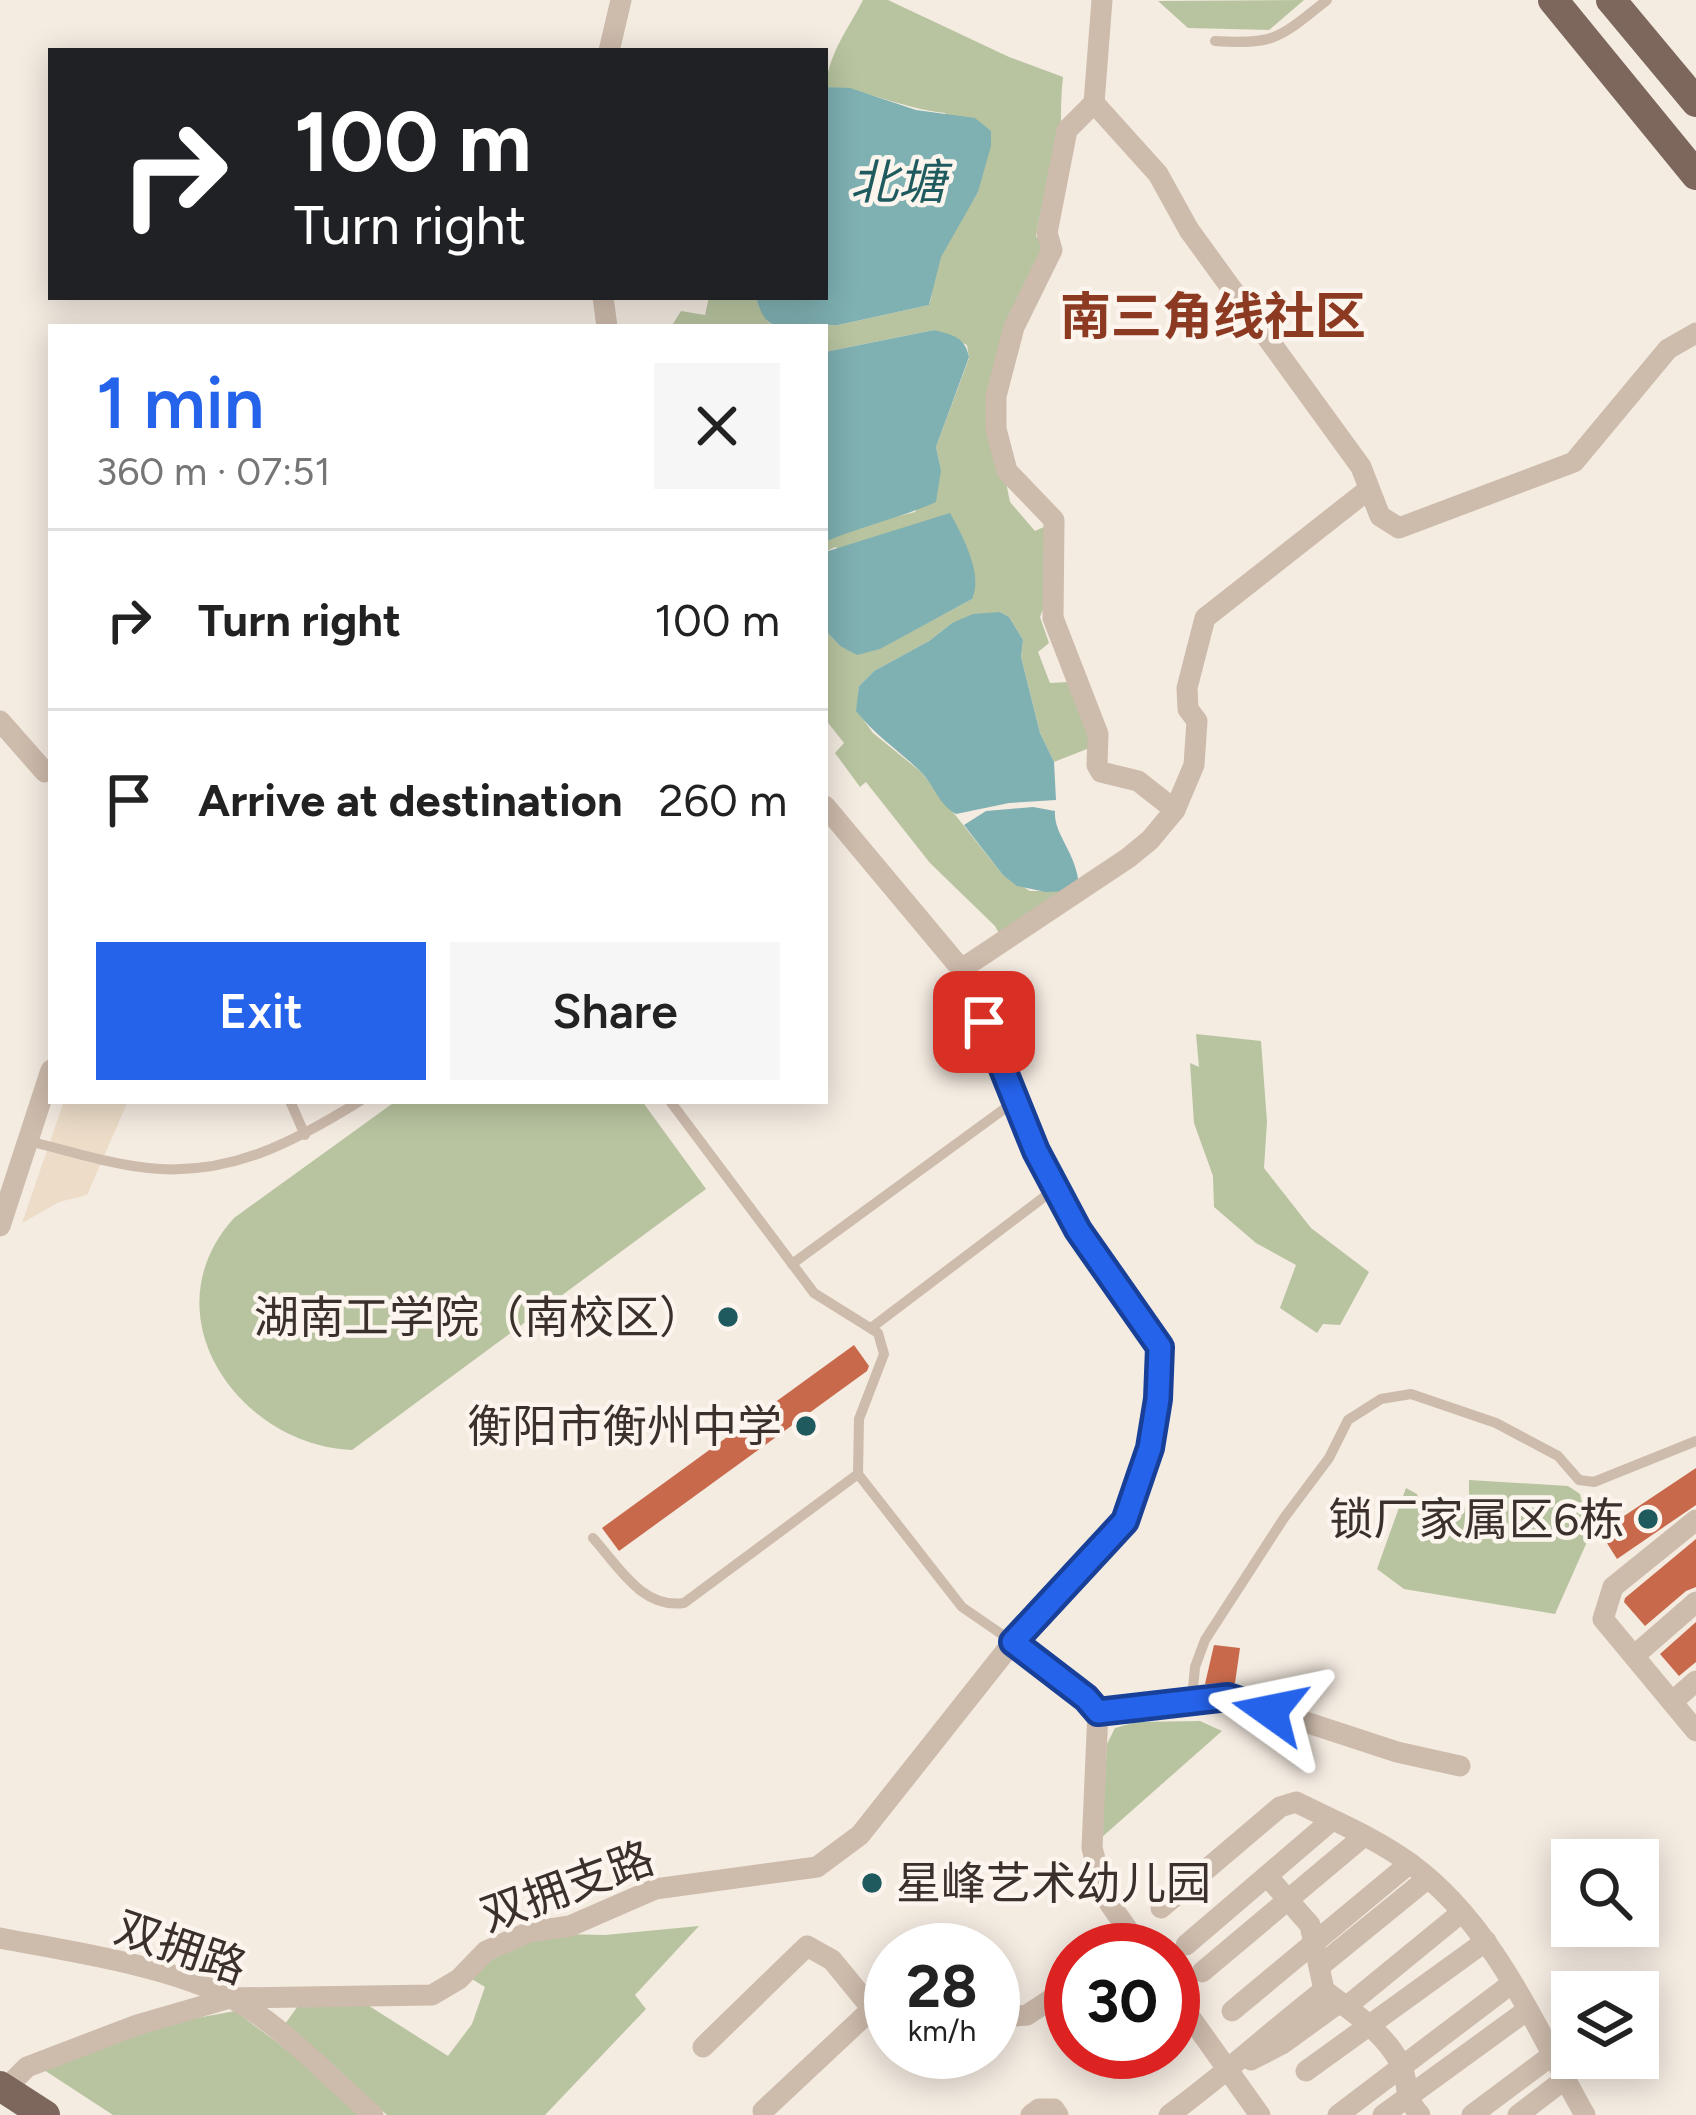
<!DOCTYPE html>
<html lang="en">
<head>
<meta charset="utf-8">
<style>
  :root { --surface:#fff; --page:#f6f6f6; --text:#222; --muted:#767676; --line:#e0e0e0; --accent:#2563eb }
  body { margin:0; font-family:Figtree,"Noto Sans SC",sans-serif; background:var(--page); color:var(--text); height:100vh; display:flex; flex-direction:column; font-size:45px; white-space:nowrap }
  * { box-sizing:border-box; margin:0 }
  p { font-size:39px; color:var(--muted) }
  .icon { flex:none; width:66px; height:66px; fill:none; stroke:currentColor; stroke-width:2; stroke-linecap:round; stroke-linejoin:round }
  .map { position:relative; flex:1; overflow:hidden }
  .side { position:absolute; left:48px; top:324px; width:780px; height:780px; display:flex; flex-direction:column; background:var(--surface); border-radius:0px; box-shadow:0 6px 30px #0003 }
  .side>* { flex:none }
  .guide { position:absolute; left:48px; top:48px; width:780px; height:252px; border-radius:0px; box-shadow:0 6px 30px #0003; background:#202124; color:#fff; overflow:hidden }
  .controls { position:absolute; left:1551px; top:1839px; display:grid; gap:24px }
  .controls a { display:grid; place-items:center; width:108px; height:108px; border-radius:0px; background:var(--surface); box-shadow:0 6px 30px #0003; font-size:60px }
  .speed { position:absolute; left:864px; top:1923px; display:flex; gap:24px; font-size:60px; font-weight:700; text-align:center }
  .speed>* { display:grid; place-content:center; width:156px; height:156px; border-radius:50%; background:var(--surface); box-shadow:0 6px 30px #0003; line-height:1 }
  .speed small { font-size:30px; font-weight:400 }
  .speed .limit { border:18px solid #d22; background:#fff; color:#111 }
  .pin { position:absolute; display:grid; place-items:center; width:102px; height:102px; color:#fff; margin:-51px; border-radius:24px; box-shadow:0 6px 18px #0006 }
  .me { position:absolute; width:132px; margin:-66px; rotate:282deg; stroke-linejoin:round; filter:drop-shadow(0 0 9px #0008) }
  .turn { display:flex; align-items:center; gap:42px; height:252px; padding:0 48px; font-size:54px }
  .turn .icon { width:156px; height:156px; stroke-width:2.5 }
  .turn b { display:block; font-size:84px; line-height:102px }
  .round { display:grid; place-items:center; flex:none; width:126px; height:126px; border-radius:0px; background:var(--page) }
  .head { display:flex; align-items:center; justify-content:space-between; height:204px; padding:0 48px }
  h1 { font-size:72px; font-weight:600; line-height:90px; color:var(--accent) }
  .button { display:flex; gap:24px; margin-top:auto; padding:24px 48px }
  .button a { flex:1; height:138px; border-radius:0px; background:var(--accent); color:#fff; font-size:48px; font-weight:600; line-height:138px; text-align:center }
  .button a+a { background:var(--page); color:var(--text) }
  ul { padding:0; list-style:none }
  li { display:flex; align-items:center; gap:36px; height:180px; padding:0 48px; border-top:3px solid var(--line) }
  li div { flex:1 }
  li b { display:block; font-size:45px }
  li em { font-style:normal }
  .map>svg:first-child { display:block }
  .green { fill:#b8c4a0 }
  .plaza { fill:#ecdcc8 }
  .water { fill:#7fb0b2 }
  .building { fill:#c8694b }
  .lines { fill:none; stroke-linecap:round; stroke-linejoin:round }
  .service { stroke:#cdbbac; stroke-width:10 }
  .minor { stroke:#cdbbac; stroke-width:21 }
  .primary { stroke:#7d675c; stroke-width:30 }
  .route-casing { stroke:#184099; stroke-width:30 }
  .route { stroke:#2563eb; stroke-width:21 }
  .poi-dot { fill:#1f5a5e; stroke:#fbf5ee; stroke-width:4.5 }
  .labels { text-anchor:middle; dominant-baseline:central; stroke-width:9; stroke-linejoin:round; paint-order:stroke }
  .poi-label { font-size:45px; fill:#3b302b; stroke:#fbf5ee; text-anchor:end }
  .street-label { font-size:45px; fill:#3b302b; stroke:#fbf5ee }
  .water-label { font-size:48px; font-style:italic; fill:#1f5a5e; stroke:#fbf5ee }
  .quarter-label { font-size:51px; font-weight:bold; fill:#8c3b22; stroke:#fbf5ee }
</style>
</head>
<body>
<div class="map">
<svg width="1696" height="2115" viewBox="0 0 1696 2115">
  <rect width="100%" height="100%" fill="#f4ebe1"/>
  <!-- green -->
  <g class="green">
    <path d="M863,0H888L1009,57L1063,77C1061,93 1061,108 1061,124C1060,153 1041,202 1036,236L1044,245L1006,335L1003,468L1010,502L1035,531L1046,526L1044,607L1040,617L1049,643L1038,652L1050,683L1068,682L1092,747L1054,762L1040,733L1021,657L1023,640L1009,617L1000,612L952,623L929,641L874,671L859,686L857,711L873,733L921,772L1003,875L1030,891H1072L1001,937L995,926L930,863L866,782L860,787L835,753L844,743L825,719V630L840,646L857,654L879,649L972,599L835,547L825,552V542L865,524L915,512L941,470L936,447L969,358L967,345L934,330L825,352V327H671L681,311L705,315L709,297H756L768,322L776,326L838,325L929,305C933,294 932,286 934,275C938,247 964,216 978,192L945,113C903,109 867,89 825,87C831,49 846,33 863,0Z"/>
    <polygon points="1304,0 1269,30 1188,28 1158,1"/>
    <polygon points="1196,1034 1261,1041 1267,1122 1264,1168 1311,1228 1369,1272 1340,1325 1323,1324 1317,1333 1280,1308 1296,1265 1256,1243 1214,1207 1213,1176 1194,1123 1190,1063 1199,1067"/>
    <path d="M396,1101H642L706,1189L352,1450C238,1445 147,1314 234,1218Z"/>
    <polygon points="1469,1480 1568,1486 1580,1494 1590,1535 1555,1614 1404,1589 1377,1569 1406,1488 1417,1494 1425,1511 1469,1506"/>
    <polygon points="1200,1721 1222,1731 1102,1837 1107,1744 1115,1728 1136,1722"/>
    <polygon points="699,1926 635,1995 646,2009 545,2115 387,2115 285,2024 300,2003 366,2004 448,2056 472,2024 485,1987 470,1978 498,1951 561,1934 605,1935"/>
    <polygon points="235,2011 282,2046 362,2115 113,2115 44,2070 159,2025"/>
  </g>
  <!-- plaza -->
  <polygon class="plaza" points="64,1101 128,1101 87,1195 59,1202 22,1223"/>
  <!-- water -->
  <g class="water">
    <path d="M825,87L850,88L916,110L975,118L991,131V146L978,192L941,257L929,305L838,325L776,326C763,321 760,310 756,297H825Z"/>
    <path d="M934,330C953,335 965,337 969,357L936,447L941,470L936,502C900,518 861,526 825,542V352Z"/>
    <path d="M950,513C962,535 984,575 972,599L880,649L857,655L840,646L825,630V552Z"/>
    <path d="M1000,612L1009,617L1023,640L1021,657L1040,733L1054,762L1056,800L1009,803L956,814C938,804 934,784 919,770C898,750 875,735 856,711L859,686L874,671L929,641L952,623L973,614Z"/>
    <path d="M1033,807L1055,811C1053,834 1077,853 1079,886L1072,891L1046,892L1017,886L1003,875L964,825L986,811Z"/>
  </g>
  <!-- building -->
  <g class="building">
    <polygon points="854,1345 869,1366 867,1371 619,1551 602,1528"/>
    <polygon points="1696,1468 1696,1505 1617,1559 1600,1532"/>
    <polygon points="1696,1539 1696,1587 1686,1591 1645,1626 1624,1602 1625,1598"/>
    <polygon points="1696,1622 1696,1662 1679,1676 1660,1654"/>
    <polygon points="1214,1645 1240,1648 1235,1683 1205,1684"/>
  </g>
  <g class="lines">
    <!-- service -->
    <g class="service">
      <path d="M1215,41C1277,45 1280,37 1327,0"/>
      <polyline points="290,1101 305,1135"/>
      <polyline points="670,1101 814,1293 878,1333 884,1354 859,1419 858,1474 962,1607 1013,1642 1125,1521 1150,1448 1158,1399 1160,1347 1078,1230 1036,1151 973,991"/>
      <path d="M28,1141C67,1150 108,1164 148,1168C229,1177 294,1142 360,1101"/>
      <polyline points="792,1264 1015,1101"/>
      <polyline points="871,1328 1056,1188"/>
      <path d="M593,1538C619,1567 642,1609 684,1603L858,1474"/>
      <polyline points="1192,1700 1195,1667 1205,1640 1284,1518 1329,1458 1348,1420 1381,1399 1411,1394 1496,1423 1558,1456 1579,1480 1594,1482 1696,1441"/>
    </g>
    <!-- minor -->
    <g class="minor">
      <polyline points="1102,0 1094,103 1067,130 1047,233 1052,250 1014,327 996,396 996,429 1007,471 1054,520 1053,618 1098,734 1097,765 1101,772 1138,781 1175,810"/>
      <polyline points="609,51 621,0"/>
      <polyline points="1094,103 1158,174 1189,230 1361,467 1380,516 1399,528 1574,462 1668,349 1696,333"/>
      <polyline points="603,297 607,327"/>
      <polyline points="0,721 45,772"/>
      <polyline points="825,806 957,964 966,966 1128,858 1150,840 1175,810 1194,765 1197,721 1188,709 1187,688 1205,618 1369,489"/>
      <polyline points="0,1226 51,1070"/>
      <polyline points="1696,1520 1613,1587 1603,1619 1696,1731"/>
      <polyline points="1634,1656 1696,1602"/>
      <polyline points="1672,1702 1696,1681"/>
      <polyline points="1098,1711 1229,1697 1397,1752 1460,1766"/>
      <path d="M1267,1876L1310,1925L1324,1990C1351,2011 1384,2032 1400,2063C1411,2084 1400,2092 1420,2115"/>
      <path d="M1161,1908L1280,1807L1296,1802C1334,1821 1376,1838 1411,1864C1494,1925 1536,2028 1585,2115"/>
      <path d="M0,1938C73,1952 165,1965 231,1998C281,2024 330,2078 373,2115"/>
      <polyline points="1186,1945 1332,1820"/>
      <polyline points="1320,1966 1428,1878"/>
      <polyline points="1202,1972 1364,1836"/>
      <polyline points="1173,1993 1260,2115"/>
      <polyline points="1346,2007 1462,1912"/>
      <polyline points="1232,2011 1410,1863"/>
      <polyline points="993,2018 1027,2015 1071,1986"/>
      <polyline points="703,2047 807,1946 832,1960 891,2032"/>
      <polyline points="1251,2060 1282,2044 1340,2002"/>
      <polyline points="1306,2071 1486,1941"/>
      <polyline points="5,2089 27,2067 137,2025 230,1998 432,1995 459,1979 486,1951 529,1932 570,1926 655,1889 817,1867 860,1835 1013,1642 1086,1698 1098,1711 1092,1848 1105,1897 1142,1950"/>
      <polyline points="763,2111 872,2009"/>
      <polyline points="1031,2115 1039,2109 1054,2109 1058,2115"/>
      <path d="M1169,2115C1223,2076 1271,2031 1324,1990"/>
      <polyline points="1338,2115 1511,1984"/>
      <polyline points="1383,2115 1526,2011"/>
      <polyline points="1472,2115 1551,2056"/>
      <polyline points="1518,2115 1565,2079"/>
    </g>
    <!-- primary -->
    <g class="primary">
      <polyline points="1553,0 1696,175"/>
      <polyline points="1611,0 1696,102"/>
      <polyline points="0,2086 45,2115"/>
    </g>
  </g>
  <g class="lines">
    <!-- route casing -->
    <g class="route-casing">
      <polyline id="route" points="984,1022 1036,1151 1078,1230 1160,1347 1158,1399 1150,1448 1125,1521 1013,1642 1086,1698 1098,1712 1228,1697 1270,1711"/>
    </g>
    <!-- route -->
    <use href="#route" class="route"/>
  </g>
  <!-- markers -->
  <g class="poi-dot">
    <circle cx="728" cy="1317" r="12"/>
    <circle cx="806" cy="1426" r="12"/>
    <circle cx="1648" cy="1519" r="12"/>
    <circle cx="872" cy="1883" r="12"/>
  </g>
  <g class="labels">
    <!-- poi labels -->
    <g class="poi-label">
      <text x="704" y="1317">湖南工学院（南校区）</text>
      <text x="782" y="1426">衡阳市衡州中学</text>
      <text x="1624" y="1519">锁厂家属区6栋</text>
      <text x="896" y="1883" text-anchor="start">星峰艺术幼儿园</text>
    </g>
    <!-- street labels -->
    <g class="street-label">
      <text transform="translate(567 1886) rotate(-20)">双拥支路</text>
      <text transform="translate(181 1947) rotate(19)">双拥路</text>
    </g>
    <!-- water labels -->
    <g class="water-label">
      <text x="898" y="182">北塘</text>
    </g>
    <!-- quarter labels -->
    <g class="quarter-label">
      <text x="1213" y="316">南三角线社区</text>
    </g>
  </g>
</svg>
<div class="controls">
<a><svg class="icon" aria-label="search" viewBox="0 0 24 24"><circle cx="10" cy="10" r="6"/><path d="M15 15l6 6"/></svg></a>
<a><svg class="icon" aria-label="layers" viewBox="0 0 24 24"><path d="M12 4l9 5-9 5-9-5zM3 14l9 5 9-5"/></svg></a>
</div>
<div class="speed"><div>28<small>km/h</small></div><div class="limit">30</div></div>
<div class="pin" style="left:984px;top:1022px;background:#d93025"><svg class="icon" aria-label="arrive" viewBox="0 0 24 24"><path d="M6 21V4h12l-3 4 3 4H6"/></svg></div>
<svg class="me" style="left:1270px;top:1711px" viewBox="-20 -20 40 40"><path d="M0-17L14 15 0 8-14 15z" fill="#2563eb" stroke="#fff" stroke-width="4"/></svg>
<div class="guide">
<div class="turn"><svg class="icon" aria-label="right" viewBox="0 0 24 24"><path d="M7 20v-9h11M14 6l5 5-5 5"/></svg><div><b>100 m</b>Turn right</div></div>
</div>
<section class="side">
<div class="head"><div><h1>1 min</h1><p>360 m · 07:51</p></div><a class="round"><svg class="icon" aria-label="close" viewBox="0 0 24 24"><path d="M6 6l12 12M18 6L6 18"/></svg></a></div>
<ul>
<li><svg class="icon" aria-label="right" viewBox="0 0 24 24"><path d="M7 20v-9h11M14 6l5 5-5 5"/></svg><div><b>Turn right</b></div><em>100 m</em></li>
<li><svg class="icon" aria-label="arrive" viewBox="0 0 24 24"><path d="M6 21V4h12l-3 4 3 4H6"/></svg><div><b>Arrive at destination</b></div><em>260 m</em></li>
</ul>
<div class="button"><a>Exit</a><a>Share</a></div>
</section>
</div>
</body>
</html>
